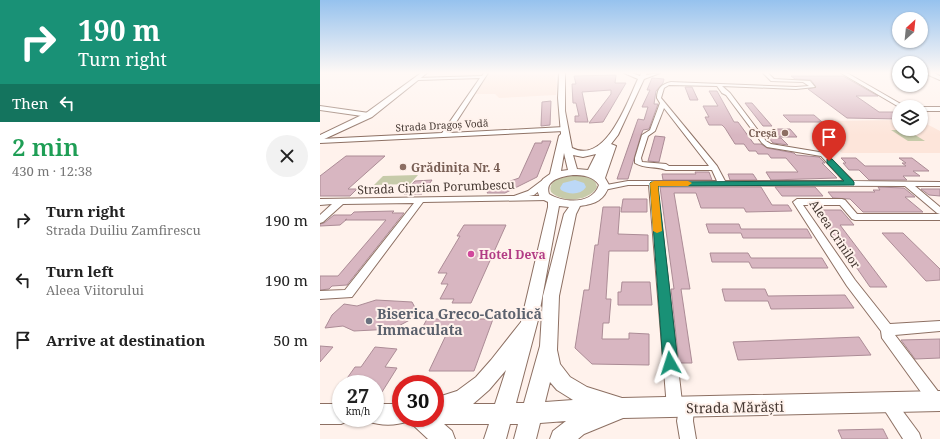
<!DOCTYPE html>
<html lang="en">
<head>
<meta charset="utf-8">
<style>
  :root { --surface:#fff; --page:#f2f2f2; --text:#222; --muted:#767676 }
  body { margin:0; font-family:"Noto Serif",serif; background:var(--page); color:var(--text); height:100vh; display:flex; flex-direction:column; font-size:15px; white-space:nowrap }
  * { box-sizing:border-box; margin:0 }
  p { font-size:13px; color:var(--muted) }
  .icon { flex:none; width:22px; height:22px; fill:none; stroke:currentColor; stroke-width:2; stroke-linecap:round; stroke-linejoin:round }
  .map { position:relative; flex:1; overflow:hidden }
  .sheet { display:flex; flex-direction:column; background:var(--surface); width:320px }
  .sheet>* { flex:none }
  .banner { background:#199176; color:#fff; overflow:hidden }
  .needle { width:26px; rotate:27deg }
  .buttons { position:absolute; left:572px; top:12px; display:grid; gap:8px }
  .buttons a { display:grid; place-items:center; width:36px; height:36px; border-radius:50%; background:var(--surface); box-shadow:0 1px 3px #0004; font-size:20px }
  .speed { position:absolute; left:12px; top:375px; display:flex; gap:8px; font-size:20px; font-weight:700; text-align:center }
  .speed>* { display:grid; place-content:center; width:52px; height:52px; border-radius:50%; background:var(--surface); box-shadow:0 1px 3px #0004; line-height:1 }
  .speed small { font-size:10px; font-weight:400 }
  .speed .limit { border:6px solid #d22; background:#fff; color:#111 }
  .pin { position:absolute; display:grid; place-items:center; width:34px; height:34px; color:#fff; margin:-41px -17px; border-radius:50% 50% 50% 0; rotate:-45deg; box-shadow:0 0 4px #0007 }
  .pin .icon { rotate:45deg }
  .me { position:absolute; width:44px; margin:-22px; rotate:354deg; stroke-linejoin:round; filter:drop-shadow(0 0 3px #0008) }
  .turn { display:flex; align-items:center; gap:14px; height:84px; padding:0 12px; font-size:18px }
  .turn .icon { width:52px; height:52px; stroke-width:2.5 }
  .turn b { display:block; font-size:28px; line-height:34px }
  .then { display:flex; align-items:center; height:38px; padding:0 12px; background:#0003; gap:8px; font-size:15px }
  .round { display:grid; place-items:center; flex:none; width:42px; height:42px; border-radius:21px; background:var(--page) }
  .overview { display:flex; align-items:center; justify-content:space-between; height:68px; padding:0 12px }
  h1 { font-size:24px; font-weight:600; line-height:30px; color:#1e9e55 }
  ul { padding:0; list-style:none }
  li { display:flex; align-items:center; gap:12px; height:60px; padding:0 12px }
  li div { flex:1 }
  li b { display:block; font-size:15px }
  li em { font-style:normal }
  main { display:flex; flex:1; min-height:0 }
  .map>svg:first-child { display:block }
  .built { fill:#fde5da }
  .green { fill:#c7cbaa }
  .water { fill:#bcd8f6 }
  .building { fill:#d8b6c1; stroke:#ac8c96 }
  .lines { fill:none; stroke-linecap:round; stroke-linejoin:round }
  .street-casing { stroke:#8d7063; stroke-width:2 }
  .secondary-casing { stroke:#8d7063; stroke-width:2 }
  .primary-casing { stroke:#8d7063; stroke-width:2 }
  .street { fill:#fff; fill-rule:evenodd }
  .secondary { fill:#fff; fill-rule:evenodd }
  .primary { fill:#fff; fill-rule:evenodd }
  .route { fill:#199176; stroke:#105e4d }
  .slow { fill:#f59e0b }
  .education-dot { fill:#8d6e63; stroke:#fff2ec; stroke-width:1.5 }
  .hotel-dot { fill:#d1479c; stroke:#fff2ec; stroke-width:1.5 }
  .worship-dot { fill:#6b7280; stroke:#fff2ec; stroke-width:1.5 }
  .labels { text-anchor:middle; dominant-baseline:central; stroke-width:4; stroke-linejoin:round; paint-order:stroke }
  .far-street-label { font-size:10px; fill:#453832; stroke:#fff2ec }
  .far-education-label { font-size:10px; font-weight:bold; fill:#785e54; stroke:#fff2ec; text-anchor:end }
  .education-label { font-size:12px; font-weight:bold; fill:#785e54; stroke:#fff2ec; text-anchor:start }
  .street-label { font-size:12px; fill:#453832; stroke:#fff2ec }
  .hotel-label { font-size:12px; font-weight:bold; fill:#b23c85; stroke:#fff2ec; text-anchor:start }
  .near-worship-label { font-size:14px; font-weight:bold; fill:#5b616d; stroke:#fff2ec; text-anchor:start }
  .near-street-label { font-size:14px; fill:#453832; stroke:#fff2ec }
</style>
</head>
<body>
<main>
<section class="sheet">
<div class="banner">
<div class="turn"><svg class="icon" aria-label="right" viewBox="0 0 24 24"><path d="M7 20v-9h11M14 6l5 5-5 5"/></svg><div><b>190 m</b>Turn right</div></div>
<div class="then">Then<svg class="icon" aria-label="left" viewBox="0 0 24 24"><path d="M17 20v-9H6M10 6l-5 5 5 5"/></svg></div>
</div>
<div class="overview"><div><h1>2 min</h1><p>430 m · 12:38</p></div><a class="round"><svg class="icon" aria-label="close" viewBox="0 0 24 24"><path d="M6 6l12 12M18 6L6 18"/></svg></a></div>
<ul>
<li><svg class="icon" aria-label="right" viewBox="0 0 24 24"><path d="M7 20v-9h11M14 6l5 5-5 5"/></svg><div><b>Turn right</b><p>Strada Duiliu Zamfirescu</p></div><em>190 m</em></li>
<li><svg class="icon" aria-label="left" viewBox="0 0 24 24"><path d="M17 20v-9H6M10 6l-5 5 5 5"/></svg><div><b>Turn left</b><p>Aleea Viitorului</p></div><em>190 m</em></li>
<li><svg class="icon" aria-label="arrive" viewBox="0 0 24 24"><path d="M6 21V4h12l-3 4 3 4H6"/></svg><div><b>Arrive at destination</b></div><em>50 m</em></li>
</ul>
</section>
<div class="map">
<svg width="620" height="439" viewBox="0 0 620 439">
  <rect width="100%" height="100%" fill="#fff2ec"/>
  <!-- built -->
  <g class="built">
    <polygon points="169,73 234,73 237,84 236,95 179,98 175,94 155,94"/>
    <polygon points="579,120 579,129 601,129 601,121 620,131 620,153 522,153 495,129 517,129 508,121"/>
  </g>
  <!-- green -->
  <g class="green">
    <polygon points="571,130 587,130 605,141 588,141"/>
    <polygon points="98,175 90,184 54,185 63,176"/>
    <path d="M256,175C264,176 276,177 277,187C269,202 242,203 231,192C227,179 246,176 256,175Z"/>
  </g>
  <!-- water -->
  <path class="water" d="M255,180L264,183L266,187C261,195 249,195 241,190L240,188L243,183Z"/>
  <!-- building -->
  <g class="building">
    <polygon points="296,75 295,83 306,83 283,122 269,123 291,94 291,90 262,92 268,122 255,122 255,116 259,116 256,103 253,103 252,84 256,84 254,76"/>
    <polygon points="471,76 523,76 558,96 536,96 559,112 575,112 579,114 579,119 527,118 488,89 496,87 491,80 475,79"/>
    <polygon points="332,78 344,79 343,83 336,91 334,104 338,104 329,129 323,130 321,135 308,179 297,179 318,119 324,120 328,107 322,107 330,90 327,90"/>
    <polygon points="365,87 372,87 378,100 370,100"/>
    <polygon points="389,91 397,91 414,122 418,122 434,144 441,144 447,148 474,153 476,155 499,157 505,163 502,163 517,178 451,180 446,172 478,172 466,158 451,158 448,154 438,154 436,151 429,151 424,144 415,144 405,128 402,125 389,125 385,117 389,117 383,106 398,106"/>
    <polygon points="231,101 230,125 221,126 222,102"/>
    <polygon points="425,103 432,103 452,126 443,126"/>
    <polygon points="463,115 494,115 502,122 470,122"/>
    <polygon points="452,129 470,129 477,137 458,137"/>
    <polygon points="335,136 345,137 339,162 328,161"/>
    <polygon points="449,138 461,138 468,145 453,143"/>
    <polygon points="222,141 231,141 217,177 185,193 167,193 172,185 182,184 199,178 215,143 222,143"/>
    <polygon points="26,156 65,156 28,189 37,189 30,196 0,196 0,176"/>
    <polygon points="521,158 536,158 545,166 586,166 582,163 586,163 579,158 592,158 609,171 593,171 600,176 583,176 587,180 549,180 539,170 529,170 523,163 526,163"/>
    <polygon points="375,172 389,172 392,180 343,180 342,174 376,174"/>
    <polygon points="408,174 433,174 437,180 410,180"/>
    <polygon points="112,180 102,194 84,194 95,181"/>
    <polygon points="340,187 441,187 452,205 468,205 472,211 426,212 424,208 381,208 376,193 354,193 370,289 361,289 372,363 359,363 351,289 354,289"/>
    <polygon points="455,187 495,187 503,196 462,196"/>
    <polygon points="558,187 584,188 595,197 585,197 603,212 543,212 530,199 513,198 508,192 555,192 553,190 560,190"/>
    <polygon points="601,189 620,189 620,196 609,195"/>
    <polygon points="303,199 327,199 327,212 301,212"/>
    <polygon points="283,207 300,207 298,234 328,235 328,251 289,251 286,299 291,299 289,323 283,323 282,339 309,339 309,333 329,334 329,365 272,364 255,348 264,290 269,290 275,245 278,245"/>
    <polygon points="493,210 521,210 534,225 520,225 567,287 550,287 507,225 504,225"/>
    <polygon points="74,211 72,213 84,213 27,285 12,286 9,289 0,290 0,276 18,276 66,220 25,220 27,219 20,225 0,226 0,224 4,223 14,215 31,215 34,212"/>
    <polygon points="386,224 419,224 421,229 487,229 492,238 423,238 421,233 389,233"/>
    <polygon points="144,225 186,225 151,303 132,303 134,299 120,299 128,284 121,284 127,273 118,273 140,236 137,236"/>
    <polygon points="562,233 583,233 620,269 620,280 606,281"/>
    <polygon points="390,253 428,253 431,258 502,258 508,268 432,268 429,262 392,262"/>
    <polygon points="302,282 330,282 332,305 298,305 298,292 301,292"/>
    <polygon points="402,289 445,289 448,296 525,295 534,308 451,309 448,301 405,301"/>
    <polygon points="56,300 92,302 99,315 73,329 34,331 23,326 5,328 12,315 24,304 37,306"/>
    <polygon points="107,319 173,319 154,371 109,371 127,333 99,334"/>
    <polygon points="539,337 551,355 418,360 413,342"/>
    <polygon points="620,339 620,358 595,359 581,340"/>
    <polygon points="0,346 13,347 0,362"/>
    <polygon points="55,347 77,349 65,367 77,368 62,392 55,392 55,384 23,384 35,367 41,367"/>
    <polygon points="563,429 568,439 522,439 518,430"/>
  </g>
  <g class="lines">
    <!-- street casing -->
    <g class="street-casing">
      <g id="street">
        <polygon points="164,73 168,73 129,133 244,127 247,129 244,131 0,143 0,139 122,133 160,78 98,80 96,78 162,76"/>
        <path d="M443,73H448L454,79L490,81L495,87L476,89L402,86L410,93L446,141L451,144L505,153L533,181L620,182V186H595L620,207V214L617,213L585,186L337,185L362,402L366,400L371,403L374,408L373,421L376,439H360L357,421L358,415L355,416L350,413L347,408L329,185H308L284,190L280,188L281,186L308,181H397L392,170H346C337,166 324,169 315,163V158L322,135L330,130L340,103L337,98C337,88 342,84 351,82L476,87L489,86L483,82L451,81ZM349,85L397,86L402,93L406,95L442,143L447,147L501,156L524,181H405L397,166L341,98L344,88ZM344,108L389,166H349L346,164L322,162L321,158L328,136L335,131Z"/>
        <polygon points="521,73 527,73 586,107 579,107"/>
        <polygon points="0,106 49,113 52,115 49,117 0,110"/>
        <rect x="601" y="107" width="19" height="4"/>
        <polygon points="224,179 230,179 231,181 214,195 209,196 230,196 231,198 230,200 227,200 103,202 32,297 0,299 0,291 25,290 94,203 23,204 3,222 0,223 0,215 12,204 0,205 0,199 194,196 208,191"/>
        <polygon points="477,199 522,199 525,200 537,214 620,214 620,220 535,220 532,219 520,205 483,205 535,280 570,324 620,321 620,331 575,335 620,394 620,407 616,408 611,406 562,338 561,331 527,286 473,202"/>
        <polygon points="568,395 573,398 599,433 601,439 583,439 560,403 563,398"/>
      </g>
    </g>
    <!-- secondary casing -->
    <g class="secondary-casing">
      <g id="secondary">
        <polygon points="101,73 107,73 52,117 0,141 0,135 46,113"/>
        <path d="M239,73H245V111L252,148C286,165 307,102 318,79L304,73H312L320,76L321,73H327L326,75L340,73L324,79L298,135L291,144L296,146L285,178L289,185C285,200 275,204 260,206L256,214L239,296L237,350L240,364L250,377L267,387L302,398L620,391V411L303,418L264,434L258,439H230L233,431L246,421L220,423L216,439H194L198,424H190L186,439H164L169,424H124L132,431L135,439H108L93,425L90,418L88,421C76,426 60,426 48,421L46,418H55V404H81V418H115V398L137,391L156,377L171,360L201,322L228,207V202L220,198L217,190L223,179L230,174L239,136L241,134L238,98ZM244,153L248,170L241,171ZM276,154L268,170L257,169L253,155L263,157ZM253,175C263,175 273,176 279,185C272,205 244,203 229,194C224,180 243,176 253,175ZM239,206L249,207L244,214L223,296L220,346L204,403H196L218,320ZM186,370L175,404H153L169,390ZM230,382L237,390L253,400L225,402Z"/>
        <polygon points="0,404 21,404 21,418 30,418 28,421 21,424 0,424"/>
      </g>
    </g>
    <!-- primary casing -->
    <g class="primary-casing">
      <polygon id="primary" points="604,73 614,73 620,76 620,80"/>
    </g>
    <!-- street -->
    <use href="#street" class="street"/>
    <!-- secondary -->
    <use href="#secondary" class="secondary"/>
    <!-- primary -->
    <use href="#primary" class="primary"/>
  </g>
  <!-- sky -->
  <linearGradient id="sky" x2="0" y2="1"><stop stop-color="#96c2ee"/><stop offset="0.54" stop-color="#fff9f6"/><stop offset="1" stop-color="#fff9f6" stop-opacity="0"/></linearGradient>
  <rect width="620" height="135" fill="url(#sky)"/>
  <!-- route -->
  <polygon class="route" points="507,159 512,159 534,182 534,185 338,186 358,363 355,368 350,370 346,368 343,363 330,183 331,182 524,181 507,163"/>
  <!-- slow -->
  <polygon class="slow" points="334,181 368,181 372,183 368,186 338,186 342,231 337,233 333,231 330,183"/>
  <!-- markers -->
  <g class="education-dot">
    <circle cx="465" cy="133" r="4"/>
    <circle cx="83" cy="167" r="4"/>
  </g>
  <circle class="hotel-dot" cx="151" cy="254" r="4"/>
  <circle class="worship-dot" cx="49" cy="321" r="4"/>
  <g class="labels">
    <!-- far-street labels -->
    <g class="far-street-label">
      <text transform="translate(122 125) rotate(-3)">Strada Dragoș Vodă</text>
    </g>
    <!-- far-education labels -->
    <g class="far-education-label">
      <text x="457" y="133">Creșă</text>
    </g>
    <!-- education labels -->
    <g class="education-label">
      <text x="91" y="167">Grădinița Nr. 4</text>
    </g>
    <!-- street labels -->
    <g class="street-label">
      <text transform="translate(116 187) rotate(-2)">Strada Ciprian Porumbescu</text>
      <text transform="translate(515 234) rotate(56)">Aleea Crinilor</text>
    </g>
    <!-- hotel labels -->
    <g class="hotel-label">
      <text x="159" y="254">Hotel Deva</text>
    </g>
    <!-- near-worship labels -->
    <g class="near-worship-label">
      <text x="57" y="313">Biserica Greco-Catolică<tspan x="57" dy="16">Immaculata</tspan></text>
    </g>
    <!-- near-street labels -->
    <g class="near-street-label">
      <text transform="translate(415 407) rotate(-1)">Strada Mărăști</text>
    </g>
  </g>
</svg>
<div class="buttons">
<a><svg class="needle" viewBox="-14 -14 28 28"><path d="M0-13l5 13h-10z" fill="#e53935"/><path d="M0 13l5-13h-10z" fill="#767676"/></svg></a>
<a><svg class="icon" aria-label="search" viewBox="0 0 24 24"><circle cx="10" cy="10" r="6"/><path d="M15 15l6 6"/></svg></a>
<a><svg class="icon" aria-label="layers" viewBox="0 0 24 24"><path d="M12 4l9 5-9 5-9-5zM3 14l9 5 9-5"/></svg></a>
</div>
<div class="speed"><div>27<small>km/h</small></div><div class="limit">30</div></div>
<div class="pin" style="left:509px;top:161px;background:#d93025"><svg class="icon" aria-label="arrive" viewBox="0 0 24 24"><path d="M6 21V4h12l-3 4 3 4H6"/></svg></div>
<svg class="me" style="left:350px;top:363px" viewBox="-20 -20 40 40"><path d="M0-17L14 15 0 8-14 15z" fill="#199176" stroke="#fff" stroke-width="4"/></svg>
</div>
</main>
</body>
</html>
